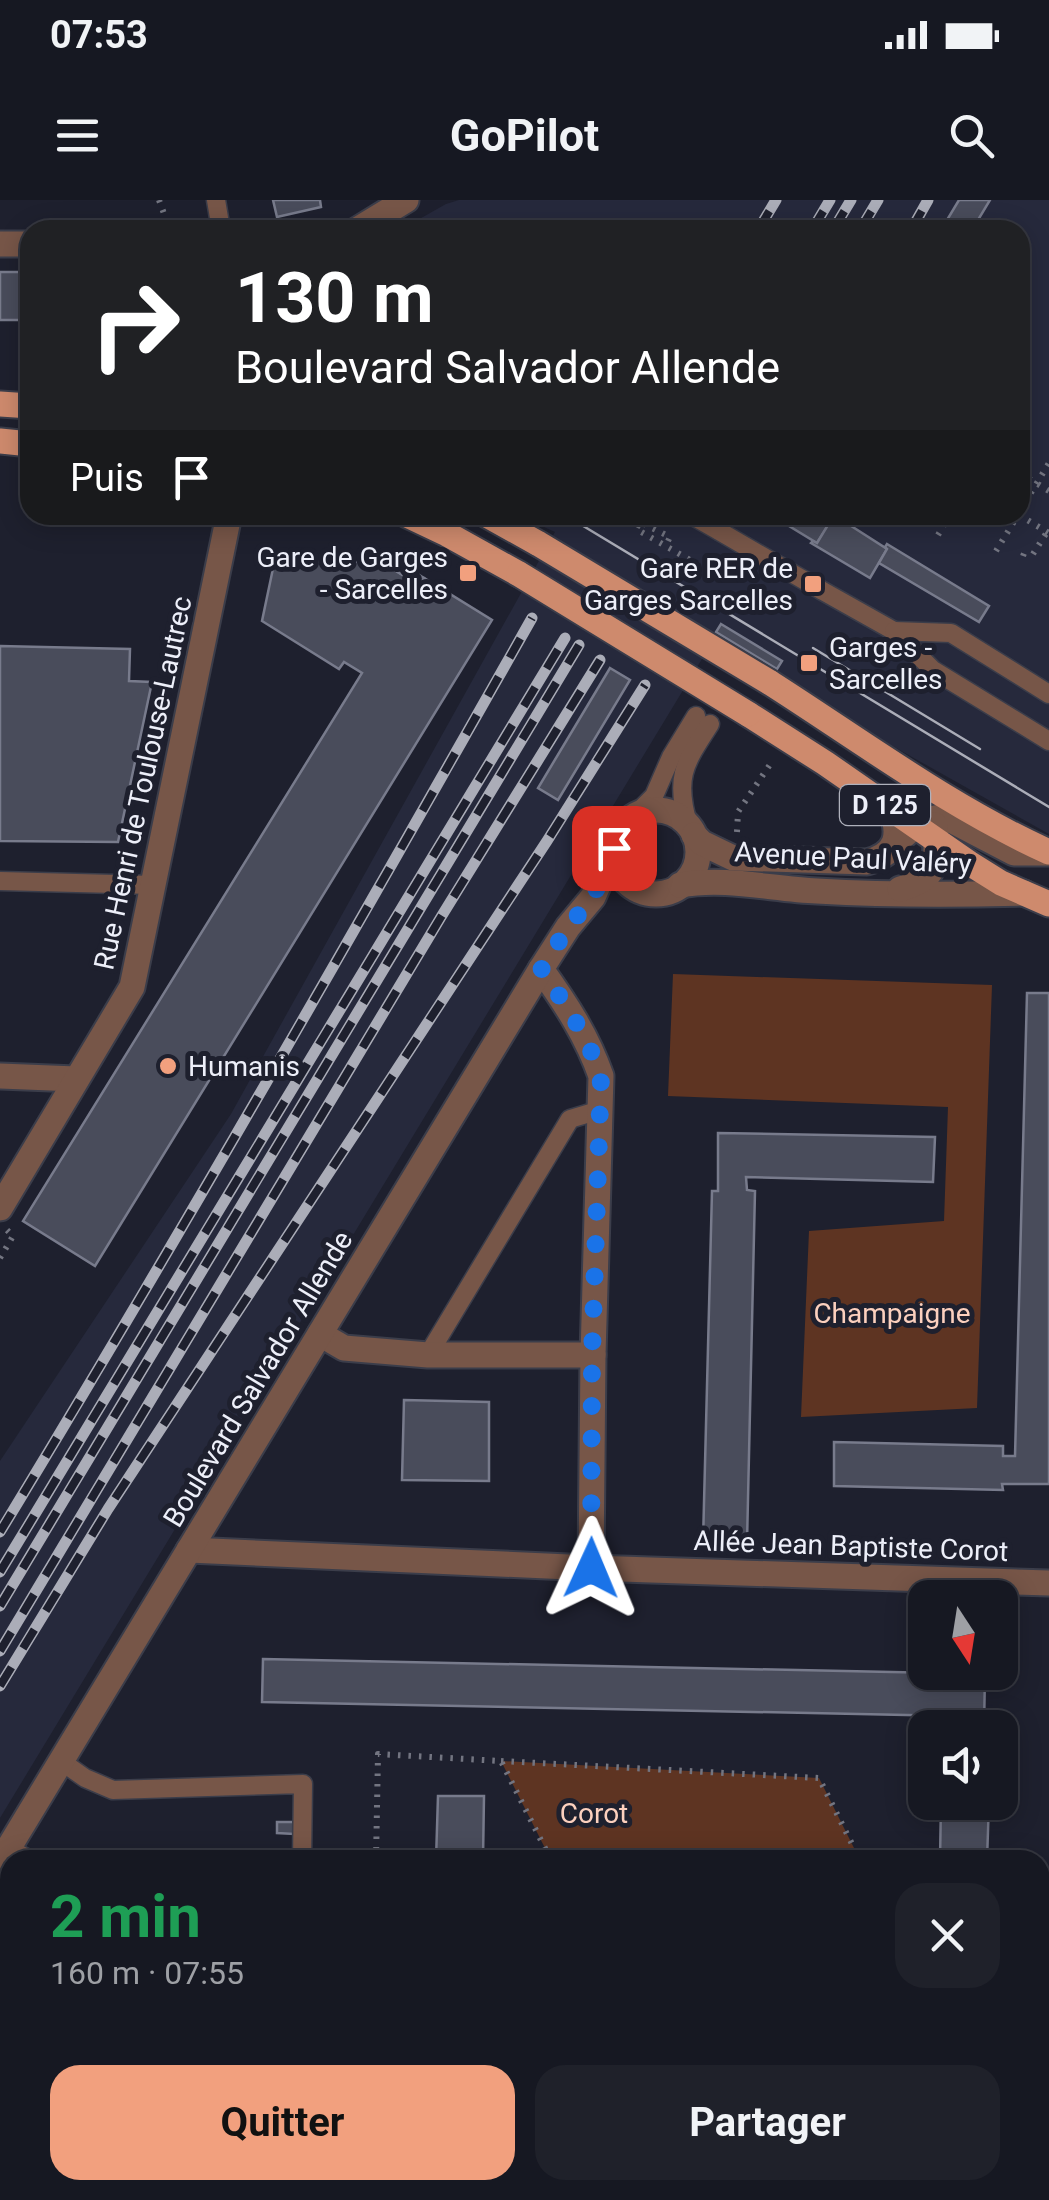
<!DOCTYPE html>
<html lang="fr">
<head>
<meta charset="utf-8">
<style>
  :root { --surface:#161822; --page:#1f212a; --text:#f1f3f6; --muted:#9ea0a5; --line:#353740; --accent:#f2a07e }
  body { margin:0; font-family:Roboto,sans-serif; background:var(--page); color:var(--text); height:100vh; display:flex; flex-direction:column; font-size:38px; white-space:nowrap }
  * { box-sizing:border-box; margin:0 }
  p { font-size:32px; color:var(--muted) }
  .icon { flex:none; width:55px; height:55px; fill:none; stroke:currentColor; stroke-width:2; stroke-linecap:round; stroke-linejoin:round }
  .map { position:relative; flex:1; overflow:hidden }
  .sheet { position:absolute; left:0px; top:1650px; width:1050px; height:350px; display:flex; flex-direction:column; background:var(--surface); border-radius:30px 30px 0 0; box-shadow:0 5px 25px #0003,0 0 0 2px var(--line) }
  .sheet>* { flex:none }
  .top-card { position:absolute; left:20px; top:20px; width:1010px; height:305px; border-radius:30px; box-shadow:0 5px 25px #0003,0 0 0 2px var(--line); background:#202124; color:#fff; overflow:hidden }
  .needle { width:65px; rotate:168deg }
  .controls { position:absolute; left:908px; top:1380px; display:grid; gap:20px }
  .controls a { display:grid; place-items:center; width:110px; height:110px; border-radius:20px; background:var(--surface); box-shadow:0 5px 25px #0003,0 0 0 2px var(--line); font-size:50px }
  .pin { position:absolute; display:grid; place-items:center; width:85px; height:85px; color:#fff; margin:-42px; border-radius:20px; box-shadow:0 5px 15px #0006 }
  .me { position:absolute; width:110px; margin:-55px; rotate:1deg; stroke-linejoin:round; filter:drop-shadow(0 0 8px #0008) }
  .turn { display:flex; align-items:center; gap:35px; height:210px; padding:0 50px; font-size:45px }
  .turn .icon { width:130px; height:130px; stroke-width:2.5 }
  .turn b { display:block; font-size:70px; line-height:85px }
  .then { display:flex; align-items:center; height:95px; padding:0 50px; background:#0003; gap:20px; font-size:38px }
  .round { display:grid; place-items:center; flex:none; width:105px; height:105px; border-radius:30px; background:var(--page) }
  .head { display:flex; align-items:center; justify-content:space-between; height:170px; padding:0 50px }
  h1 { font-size:60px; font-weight:700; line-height:75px; color:#1e9e55 }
  .button { display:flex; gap:20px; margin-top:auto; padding:20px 50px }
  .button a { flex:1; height:115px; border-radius:30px; background:var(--accent); color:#111; font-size:40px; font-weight:700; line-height:115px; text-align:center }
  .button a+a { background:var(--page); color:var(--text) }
  .status { display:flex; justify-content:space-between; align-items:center; height:70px; padding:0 50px; background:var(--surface); direction:ltr }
  .status svg { height:28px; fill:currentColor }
  header { display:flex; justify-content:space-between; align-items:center; height:130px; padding:0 50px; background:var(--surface); font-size:45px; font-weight:700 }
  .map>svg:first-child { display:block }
  .built { fill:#26293c }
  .green { fill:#5e3422 }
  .building { fill:#494c5b; stroke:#787b8c; stroke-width:2.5 }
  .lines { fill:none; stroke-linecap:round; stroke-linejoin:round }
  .service-casing { stroke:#3b3d4a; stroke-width:21 }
  .minor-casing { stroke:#3b3d4a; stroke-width:29 }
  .primary-casing { stroke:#3b3d4a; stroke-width:29 }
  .path { stroke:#737581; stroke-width:6; stroke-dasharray:2.5 8; stroke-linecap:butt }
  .service { stroke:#775648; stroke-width:18 }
  .minor { stroke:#775648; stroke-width:25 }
  .primary { stroke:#ce8a6d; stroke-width:25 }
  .tram { stroke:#abadb8; stroke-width:2.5 }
  .rail-casing { stroke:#abadb8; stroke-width:11 }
  .rail { stroke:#1e202e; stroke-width:8; stroke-dasharray:22; stroke-linecap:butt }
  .service-bridge-casing { stroke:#3b3d4a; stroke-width:21; stroke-linecap:butt }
  .primary-bridge-casing { stroke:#3b3d4a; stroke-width:29; stroke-linecap:butt }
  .service-bridge { stroke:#775648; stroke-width:18 }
  .primary-bridge { stroke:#ce8a6d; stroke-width:25 }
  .route { stroke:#1a73e8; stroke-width:18; stroke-dasharray:0 32.4 }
  .poi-dot { fill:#f2a07e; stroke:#1e202e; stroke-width:4 }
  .labels { text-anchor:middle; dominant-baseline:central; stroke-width:10; stroke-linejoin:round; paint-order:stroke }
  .shield { fill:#1e202e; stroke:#afb1bc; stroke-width:2.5 }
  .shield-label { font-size:25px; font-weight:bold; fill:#edeff9 }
  .poi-label { font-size:28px; fill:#edeff9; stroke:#1e202e; text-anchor:end }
  .street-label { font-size:28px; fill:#edeff9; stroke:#1e202e }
  .park-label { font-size:28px; fill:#fcd0be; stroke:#1e202e }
</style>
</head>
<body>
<div class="status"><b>07:53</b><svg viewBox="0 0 49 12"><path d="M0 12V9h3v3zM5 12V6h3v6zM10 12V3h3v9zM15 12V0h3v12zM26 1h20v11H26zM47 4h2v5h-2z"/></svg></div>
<header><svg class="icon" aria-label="menu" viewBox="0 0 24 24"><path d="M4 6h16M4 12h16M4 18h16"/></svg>GoPilot<svg class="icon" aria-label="search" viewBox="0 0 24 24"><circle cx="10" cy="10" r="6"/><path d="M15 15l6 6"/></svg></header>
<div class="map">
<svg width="1049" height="2000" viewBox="0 0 1049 2000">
  <rect width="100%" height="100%" fill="#1e202e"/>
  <!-- built -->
  <polygon class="built" points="459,0 1049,0 1049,634 711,444 0,1618 0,1261 231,914 555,332 518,315 1020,315 1020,30 400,30 446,4"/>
  <!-- green -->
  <g class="green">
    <polygon points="673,774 992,785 977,1208 801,1217 809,1031 944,1021 948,907 668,896"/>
    <polygon points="501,1561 819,1578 860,1660 551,1660"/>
  </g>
  <!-- building -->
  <g class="building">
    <polygon points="273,0 320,0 321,7 277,17"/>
    <polygon points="959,0 990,0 972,30 941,30"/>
    <rect x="0" y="72" width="30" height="48"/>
    <polygon points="771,315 835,315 817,343"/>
    <polygon points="834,315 887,349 870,378 811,343 813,341 817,343"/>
    <polygon points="887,344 989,406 979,422 879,363 887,349 885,347"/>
    <polygon points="275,359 383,363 419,385 424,378 492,420 95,1066 23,1021 362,473 344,462 339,469 262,421"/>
    <polygon points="383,363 401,363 424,378 419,385"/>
    <polygon points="721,424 782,461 777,469 716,432"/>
    <polygon points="0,446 130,449 129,481 152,482 118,642 0,641"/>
    <polygon points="610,468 630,480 558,600 538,588"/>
    <polygon points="1027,793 1049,793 1049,1284 1002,1284 1003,1290 834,1286 834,1242 1003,1246 1003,1256 1015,1256"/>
    <polygon points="718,933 935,937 933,982 746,977 747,990 755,991 747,1343 703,1342 712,991 718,991"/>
    <polygon points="404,1200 489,1202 489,1281 402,1280"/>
    <polygon points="263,1459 985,1474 984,1528 954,1528 954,1516 262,1502"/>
    <polygon points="438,1596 484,1596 483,1660 436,1660"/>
    <polygon points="941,1602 989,1602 987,1660 940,1660"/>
    <polygon points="277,1622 294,1622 294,1634 277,1633"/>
    <polygon points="1040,1785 1049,1786 1049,1832 1040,1832"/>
  </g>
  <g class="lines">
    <!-- service casing -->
    <g class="service-casing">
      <g id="service">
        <polyline points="216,0 221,30"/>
        <polyline points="691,315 719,331"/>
        <polyline points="821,390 894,431 933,470 1049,541"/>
        <polyline points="894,431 951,433 1049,494"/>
        <polyline points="634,616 654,596 671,557 696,516"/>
        <path d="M689,627C674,578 684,564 710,524"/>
        <polyline points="0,681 153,685"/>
        <polyline points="428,1155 570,919 600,910"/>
        <polyline points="61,1561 85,1578 113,1590 303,1584 302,1660"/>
        <polyline points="8,1648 30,1660"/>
      </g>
    </g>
    <!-- minor casing -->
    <g class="minor-casing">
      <g id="minor">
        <polyline points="357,30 406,0"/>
        <polyline points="0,44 30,44"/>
        <circle cx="656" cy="652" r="42"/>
        <path d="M694,635L702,643L733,658L867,662C897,654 902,635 890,608"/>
        <path d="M900,639C911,628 929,616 945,617L1014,653H1049"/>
        <path d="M680,685C726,677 771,689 817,691C886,695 955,695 1024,693"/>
        <path d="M900,689C940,678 937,661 935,625"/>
        <path d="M541,769C566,804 587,836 601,876L593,1155L591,1368"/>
        <polyline points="0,876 76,879"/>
        <polyline points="0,1008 132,787 229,315"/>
        <polyline points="320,1134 344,1148 428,1155 593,1155"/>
        <polyline points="189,1350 591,1368 1049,1383"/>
        <polyline points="0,1662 541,769 568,727 593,697 614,649"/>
        <polyline points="0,1945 10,1945"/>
        <polyline points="1040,1969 1049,1970"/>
      </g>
    </g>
    <!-- primary casing -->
    <g class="primary-casing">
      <g id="primary">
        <polyline points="0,204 30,206"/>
        <polyline points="0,241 30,244"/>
        <polyline points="407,315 447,334 519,374"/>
        <polyline points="487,315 539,344"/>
        <path d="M769,482C860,540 951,608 1049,652"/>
        <polyline points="748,514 825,563 969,663 1001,683 1049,704"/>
      </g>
    </g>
    <!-- path -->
    <g class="path">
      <polyline points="159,0 170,30"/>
      <polyline points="1020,273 1049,291"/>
      <polyline points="1020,311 1049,263"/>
      <polyline points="1019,315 1049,333"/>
      <polyline points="938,335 950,315"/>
      <polyline points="668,341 670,337 640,322 636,329 711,372"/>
      <polyline points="996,351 1018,315"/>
      <polyline points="1033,354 1047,332"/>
      <polyline points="1023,356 1025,351"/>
      <polyline points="737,632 738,612 773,560"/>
      <polyline points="0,1058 13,1036 7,1030"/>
      <polyline points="501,1561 819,1578 860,1660"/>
      <polyline points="322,1653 376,1655"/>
      <polyline points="376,1660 378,1554 501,1561 551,1660"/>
      <polyline points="1040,1724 1049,1724"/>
      <polyline points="357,1990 359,2000"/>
    </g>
    <!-- service -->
    <use href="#service" class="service"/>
    <!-- minor -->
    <use href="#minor" class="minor"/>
    <!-- primary -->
    <use href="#primary" class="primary"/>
    <!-- tram -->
    <g class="tram">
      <polyline points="565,315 1049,607"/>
      <polyline points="813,448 980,549"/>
    </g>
    <!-- rail casing -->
    <g class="rail-casing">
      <g id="rail">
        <polyline points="758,30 776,0"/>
        <polyline points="812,30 830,0"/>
        <polyline points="833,30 851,0"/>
        <polyline points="860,30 878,0"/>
        <polyline points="911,30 928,0"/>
        <path d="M0,1332C183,1031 358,725 532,418"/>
        <polyline points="0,1372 565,438"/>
        <polyline points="0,1406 579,445"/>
        <polyline points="0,1451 441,717 600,460"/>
        <polyline points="0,1486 108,1309 547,641 645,485"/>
      </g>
    </g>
    <!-- rail -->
    <use href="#rail" class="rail"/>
    <!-- service-bridge casing -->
    <g class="service-bridge-casing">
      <polyline id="service-bridge" points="719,331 821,390"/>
    </g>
    <!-- primary-bridge casing -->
    <g class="primary-bridge-casing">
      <g id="primary-bridge">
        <polyline points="539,344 769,482"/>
        <polyline points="519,374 748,514"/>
      </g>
    </g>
    <!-- service-bridge -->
    <use href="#service-bridge" class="service-bridge"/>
    <!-- primary-bridge -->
    <use href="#primary-bridge" class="primary-bridge"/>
  </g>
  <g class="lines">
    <!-- route -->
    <path class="route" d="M591,1368L592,1155L601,876C587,836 566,804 541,770L568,727L593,697L614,648"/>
  </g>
  <!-- markers -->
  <g class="poi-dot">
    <rect x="458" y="363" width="20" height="20" rx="5"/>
    <rect x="803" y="374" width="20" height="20" rx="5"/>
    <rect x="799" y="453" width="20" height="20" rx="5"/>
    <circle cx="168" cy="866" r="10"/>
  </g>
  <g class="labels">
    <!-- shield labels -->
    <rect class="shield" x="840" y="585" width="90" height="40" rx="8"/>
    <g class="shield-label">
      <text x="885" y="605">D 125</text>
    </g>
    <!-- poi labels -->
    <g class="poi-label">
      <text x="448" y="357">Gare de Garges<tspan x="448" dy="32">- Sarcelles</tspan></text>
      <text x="793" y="368">Gare RER de<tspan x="793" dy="32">Garges Sarcelles</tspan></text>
      <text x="829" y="447" text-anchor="start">Garges -<tspan x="829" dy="32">Sarcelles</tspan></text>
      <text x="188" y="866" text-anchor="start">Humanis</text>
    </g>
    <!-- street labels -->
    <g class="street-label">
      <text transform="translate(143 583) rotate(-78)">Rue Henri de Toulouse-Lautrec</text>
      <text transform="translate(853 658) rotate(3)">Avenue Paul Valéry</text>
      <text transform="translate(258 1179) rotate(-59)">Boulevard Salvador Allende</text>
      <text transform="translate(851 1346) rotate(2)">Allée Jean Baptiste Corot</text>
    </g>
    <!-- park labels -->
    <g class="park-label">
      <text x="892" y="1113">Champaigne</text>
      <text x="594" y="1613">Corot</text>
    </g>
  </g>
</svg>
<div class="controls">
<a><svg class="needle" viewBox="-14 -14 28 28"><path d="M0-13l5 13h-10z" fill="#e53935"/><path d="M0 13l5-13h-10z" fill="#9ea0a5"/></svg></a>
<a><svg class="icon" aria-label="sound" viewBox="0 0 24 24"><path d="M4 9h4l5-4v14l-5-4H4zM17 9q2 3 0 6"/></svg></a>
</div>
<div class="pin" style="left:614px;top:648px;background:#d93025"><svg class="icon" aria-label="arrive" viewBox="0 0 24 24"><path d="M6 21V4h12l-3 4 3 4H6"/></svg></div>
<svg class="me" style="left:591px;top:1368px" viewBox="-20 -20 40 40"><path d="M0-17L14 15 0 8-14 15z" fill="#1a73e8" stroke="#fff" stroke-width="4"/></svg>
<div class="top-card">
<div class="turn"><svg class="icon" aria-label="right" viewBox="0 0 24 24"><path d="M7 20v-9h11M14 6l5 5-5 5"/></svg><div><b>130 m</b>Boulevard Salvador Allende</div></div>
<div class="then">Puis<svg class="icon" aria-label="arrive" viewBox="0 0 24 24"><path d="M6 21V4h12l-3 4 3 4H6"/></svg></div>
</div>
<section class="sheet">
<div class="head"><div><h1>2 min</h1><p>160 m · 07:55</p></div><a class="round"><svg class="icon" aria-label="close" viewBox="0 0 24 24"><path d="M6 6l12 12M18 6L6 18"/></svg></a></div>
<div class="button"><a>Quitter</a><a>Partager</a></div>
</section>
</div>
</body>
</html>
